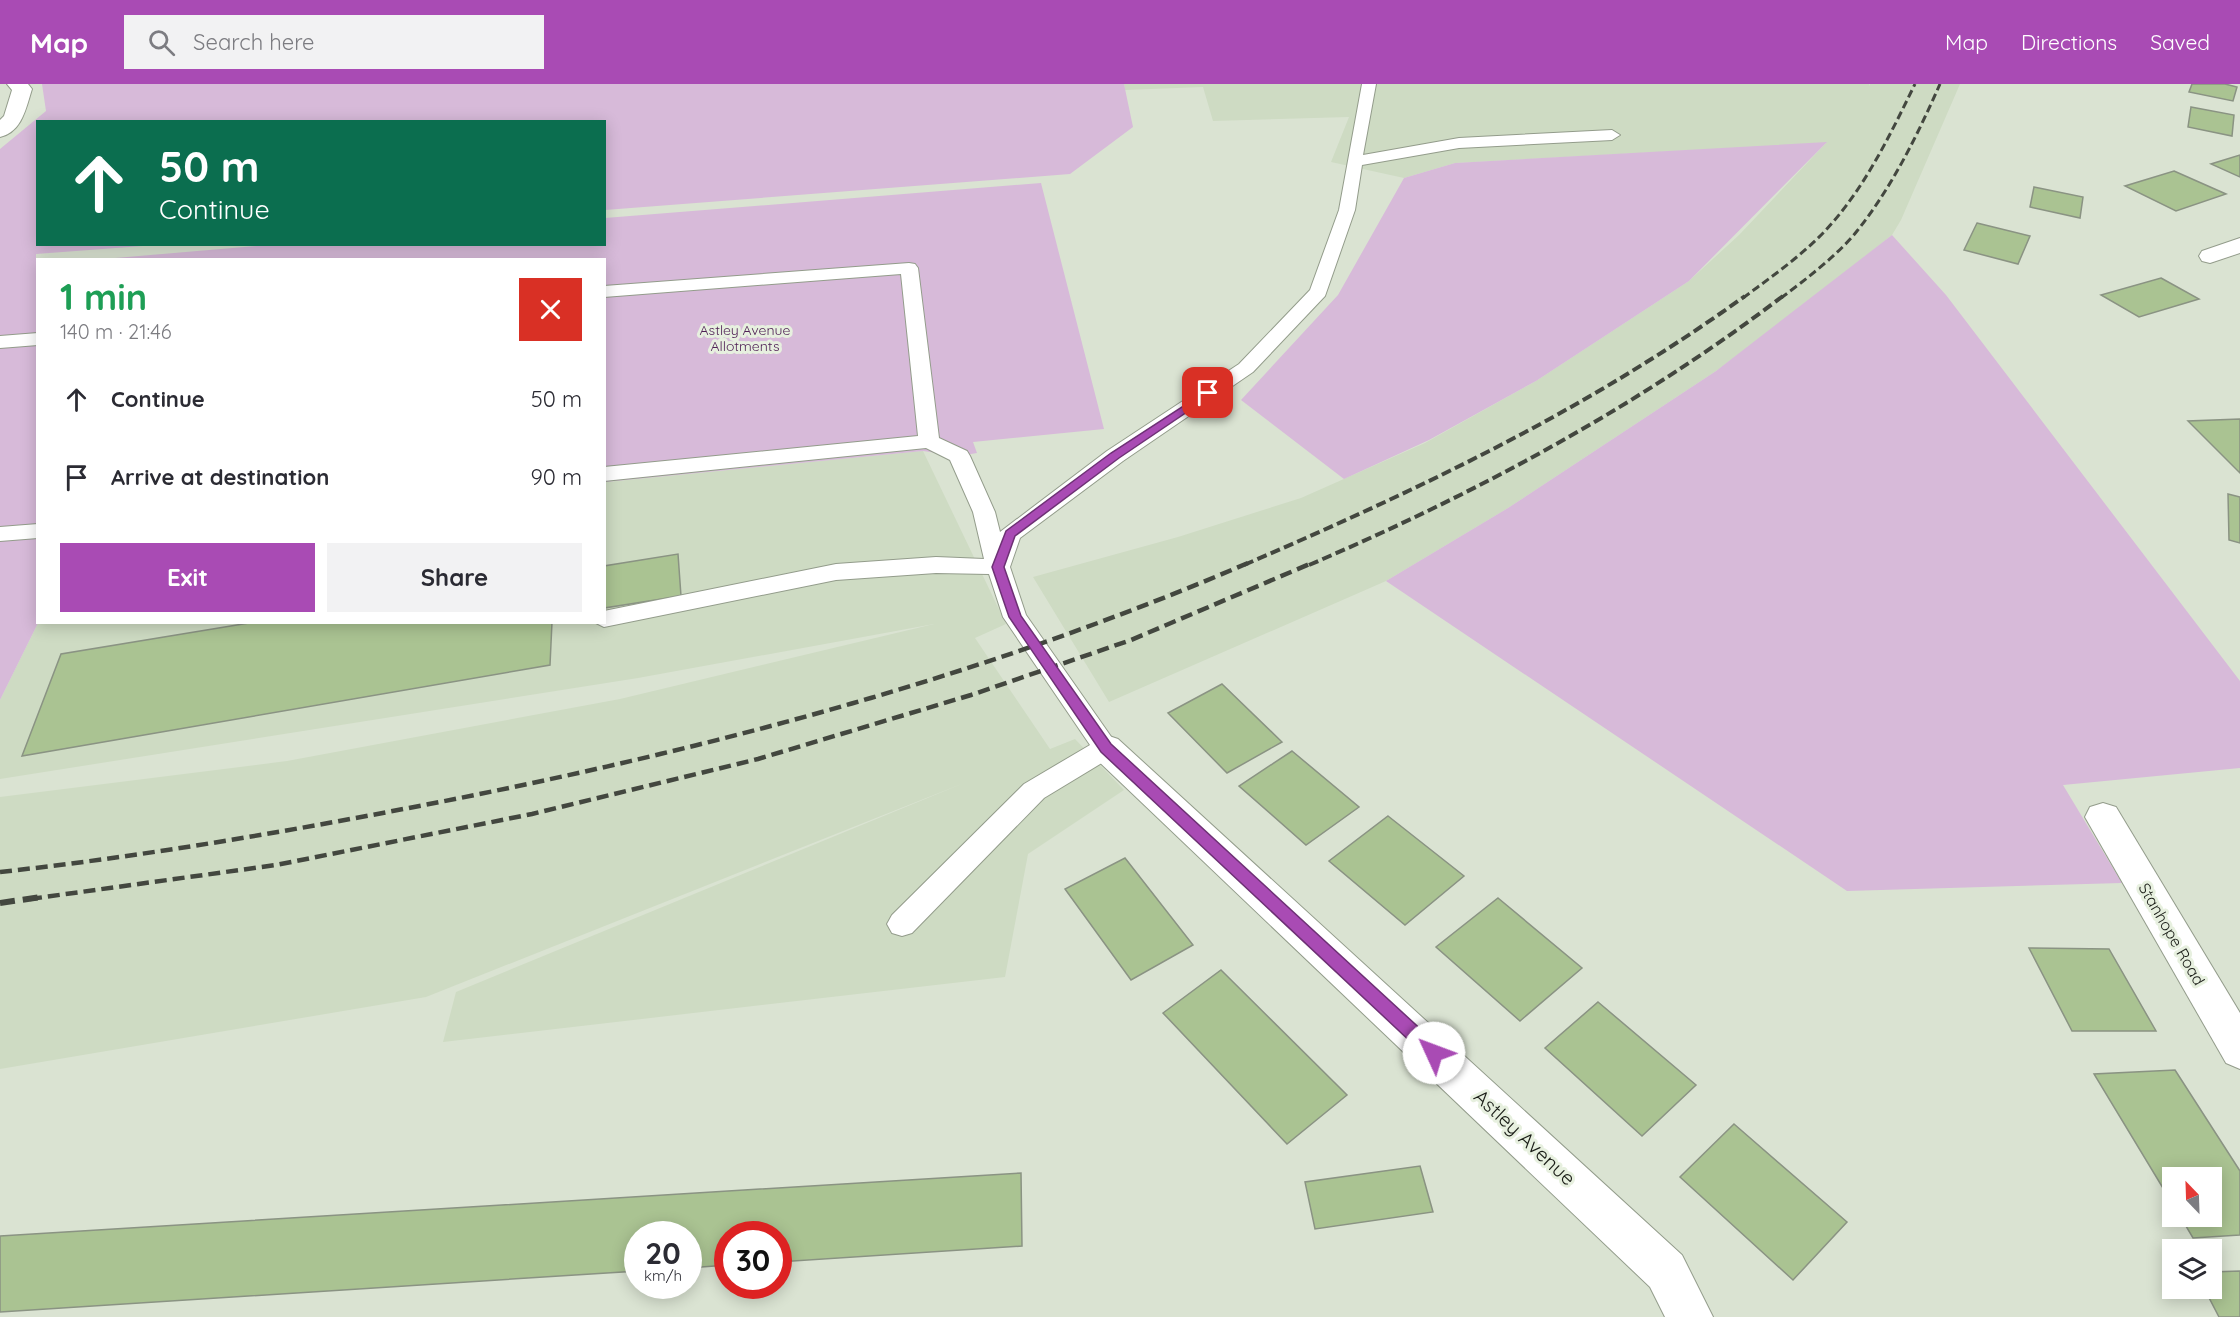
<!DOCTYPE html>
<html lang="en">
<head>
<meta charset="utf-8">
<style>
  :root { --surface:#fff; --page:#f2f2f3; --text:#2b2b33; --muted:#7c7c81; --accent:#a94bb4 }
  body { margin:0; font-family:Quicksand,sans-serif; background:var(--page); color:var(--text); height:100vh; display:flex; flex-direction:column; font-size:22px; white-space:nowrap }
  * { box-sizing:border-box; margin:0 }
  p { font-size:20px; color:var(--muted) }
  .icon { flex:none; width:33px; height:33px; fill:none; stroke:currentColor; stroke-width:2; stroke-linecap:round; stroke-linejoin:round }
  .map { position:relative; flex:1; overflow:hidden }
  .panel { position:absolute; left:36px; top:174px; width:570px; height:366px; display:flex; flex-direction:column; background:var(--surface); border-radius:0px; box-shadow:0 3px 15px #0003 }
  .panel>* { flex:none }
  .hud { position:absolute; left:36px; top:36px; width:570px; height:126px; border-radius:0px; box-shadow:0 3px 15px #0003; background:#0b6e4f; color:#fff; overflow:hidden }
  .needle { width:39px; rotate:337deg }
  .controls { position:absolute; left:2162px; top:1083px; display:grid; gap:12px }
  .controls a { display:grid; place-items:center; width:60px; height:60px; border-radius:0px; background:var(--surface); box-shadow:0 3px 15px #0003; font-size:30px }
  .speed { position:absolute; left:624px; top:1137px; display:flex; gap:12px; font-size:30px; font-weight:700; text-align:center }
  .speed>* { display:grid; place-content:center; width:78px; height:78px; border-radius:50%; background:var(--surface); box-shadow:0 3px 15px #0003; line-height:1 }
  .speed small { font-size:15px; font-weight:400 }
  .speed .limit { border:9px solid #d22; background:#fff; color:#111 }
  .pin { position:absolute; display:grid; place-items:center; width:51px; height:51px; color:#fff; margin:-26px; border-radius:12px; box-shadow:0 3px 9px #0006 }
  .me { position:absolute; width:66px; margin:-33px; rotate:313deg; stroke-linejoin:round; filter:drop-shadow(0 0 4px #0008) }
  .turn { display:flex; align-items:center; gap:21px; height:126px; padding:0 24px; font-size:27px }
  .turn .icon { width:78px; height:78px; stroke-width:2.5 }
  .turn b { display:block; font-size:42px; line-height:51px }
  .round { display:grid; place-items:center; flex:none; width:63px; height:63px; border-radius:0px; background:var(--page) }
  .head { display:flex; align-items:center; justify-content:space-between; height:102px; padding:0 24px }
  h1 { font-size:36px; font-weight:700; line-height:45px; color:#1e9e55 }
  .cta { display:flex; gap:12px; margin-top:auto; padding:12px 24px }
  .cta a { flex:1; height:69px; border-radius:0px; background:var(--accent); color:#fff; font-size:24px; font-weight:700; line-height:69px; text-align:center }
  .cta a+a { background:var(--page); color:var(--text) }
  ul { padding:0; list-style:none }
  li { display:flex; align-items:center; gap:18px; height:78px; padding:0 24px }
  li div { flex:1 }
  li b { display:block; font-size:22px }
  li em { font-style:normal }
  header { display:flex; align-items:center; gap:36px; box-sizing:border-box; height:84px; padding:0 30px; background:var(--accent); color:#fff }
  header strong { font-size:28px }
  nav { display:flex; gap:33px; margin-inline-start:auto; font-size:21px }
  .search { width:420px; height:54px; background:var(--page); display:flex; align-items:center; gap:15px; box-sizing:border-box; padding:0 21px; border-radius:0px; color:var(--muted); font-size:22px }
  .map>svg:first-child { display:block }
  .built { fill:#cedbc3 }
  .green { fill:#d7bad9 }
  .building { fill:#aac392; stroke:#8a9383; stroke-width:1.5 }
  .lines { fill:none; stroke-linecap:round; stroke-linejoin:round }
  .lane-casing { stroke:#939c8b; stroke-width:2 }
  .street-casing { stroke:#939c8b; stroke-width:2 }
  .lane { fill:#fff; fill-rule:evenodd }
  .street { fill:#fff; fill-rule:evenodd }
  .rail-far3 { stroke:#43473f; stroke-width:3; stroke-dasharray:8 4; stroke-linecap:butt }
  .rail-far2 { stroke:#43473f; stroke-width:4; stroke-dasharray:10 4.5; stroke-linecap:butt }
  .rail-far1 { stroke:#43473f; stroke-width:4.5; stroke-dasharray:12 6; stroke-linecap:butt }
  .rail { stroke:#43473f; stroke-width:6; stroke-dasharray:15 8; stroke-linecap:butt }
  .route { fill:#a94bb4; stroke:#6e3175; stroke-width:1.5 }
  .labels { text-anchor:middle; dominant-baseline:central; stroke-width:6; stroke-linejoin:round; paint-order:stroke }
  .far-park-label { font-size:14px; fill:#502156; stroke:#e7f0df }
  .street-label { font-size:16px; fill:#191c16; stroke:#e7f0df }
  .near-street-label { font-size:20px; fill:#191c16; stroke:#e7f0df }
</style>
</head>
<body>
<header>
<strong>Map</strong>
<div class="search"><svg class="icon" aria-label="search" viewBox="0 0 24 24"><circle cx="10" cy="10" r="6"/><path d="M15 15l6 6"/></svg>Search here</div>
<nav><a>Map</a><a>Directions</a><a>Saved</a></nav>
</header>
<div class="map">
<svg width="2240" height="1233" viewBox="0 0 2240 1233">
  <rect width="100%" height="100%" fill="#dae3d2"/>
  <!-- built -->
  <g class="built">
    <polygon points="1124,0 1869,0 1869,2 1870,0 1960,0 1901,136 1892,151 1793,230 1716,287 1508,424 1386,497 1109,618 1033,493 1178,453 1301,414 1425,359 1536,297 1689,197 1739,151 1826,59 1455,79 1404,94 1331,78 1349,33 1213,37 1203,3 1125,6"/>
    <polygon points="923,367 1006,540 975,554 1050,665 1075,655 1124,706 1028,770 1005,893 443,958 456,908 964,699 426,913 0,985 0,713 287,677 620,615 934,540 638,594 0,695 0,616 38,539 604,538 605,398"/>
  </g>
  <!-- green -->
  <g class="green">
    <polygon points="42,0 1124,0 1133,43 1070,90 605,126 604,38 38,38 38,160 156,161 36,170 38,539 0,616 0,65 46,27"/>
    <polygon points="1827,58 1689,197 1536,297 1429,356 1344,395 1241,316 1338,211 1404,94 1455,79"/>
    <polygon points="1041,99 1104,345 973,358 977,369 959,372 923,367 605,398 604,176 92,176 279,160 604,160 605,134"/>
    <polygon points="1892,151 1946,211 2240,597 2240,684 2063,701 2122,799 1847,807 1386,497 1508,424 1716,287"/>
  </g>
  <!-- building -->
  <g class="building">
    <polygon points="2192,0 2225,0 2237,3 2233,17 2189,8"/>
    <polygon points="2191,23 2234,31 2232,52 2188,43"/>
    <polygon points="2240,71 2240,93 2211,80"/>
    <polygon points="2174,87 2226,110 2176,127 2125,102"/>
    <polygon points="2034,103 2083,113 2080,134 2030,123"/>
    <polygon points="1977,139 2030,152 2018,180 1964,166"/>
    <polygon points="2161,194 2199,215 2139,233 2101,211"/>
    <polygon points="2240,335 2240,389 2188,337"/>
    <polygon points="2228,410 2240,413 2240,459 2229,456"/>
    <polygon points="678,470 681,512 604,524 604,482"/>
    <polygon points="255,538 552,538 550,581 22,672 61,570"/>
    <polygon points="1222,600 1282,658 1227,689 1168,629"/>
    <polygon points="1292,667 1359,723 1306,761 1239,702"/>
    <polygon points="1388,732 1464,792 1405,841 1329,777"/>
    <polygon points="1125,774 1193,861 1131,896 1065,805"/>
    <polygon points="1498,814 1582,884 1520,937 1436,863"/>
    <polygon points="2029,864 2109,865 2156,947 2072,947"/>
    <polygon points="1221,886 1347,1011 1287,1060 1163,929"/>
    <polygon points="1598,918 1696,1001 1642,1052 1545,964"/>
    <polygon points="2175,986 2240,1087 2240,1151 2193,1154 2180,1132 2211,1132 2211,1094 2172,1094 2172,1119 2094,990"/>
    <polygon points="1734,1040 1847,1138 1793,1196 1680,1093"/>
    <polygon points="1420,1082 1433,1128 1315,1145 1305,1098"/>
    <polygon points="1021,1089 1022,1162 778,1178 778,1150 728,1150 728,1181 688,1184 688,1150 638,1150 638,1187 0,1228 0,1152"/>
    <polygon points="2240,1187 2240,1233 2219,1233 2204,1204 2211,1204 2211,1188"/>
  </g>
  <g class="lines">
    <!-- lane casing -->
    <g class="lane-casing">
      <g id="lane">
        <polygon points="1362,0 1376,0 1363,71 1459,54 1612,46 1620,51 1612,56 1459,64 1362,81 1355,126 1325,212 1253,288 1123,377 1020,454 1010,483 1026,531 1119,664 1115,671 1044,714 912,849 902,852 892,849 887,840 892,831 1024,700 1090,661 1003,533 989,490 936,489 836,496 604,543 594,538 604,538 604,527 836,480 936,473 984,475 973,428 950,376 926,364 604,397 604,383 918,352 901,190 604,213 604,202 909,179 915,180 918,184 939,354 967,367 970,372 995,428 1000,448 1107,367 1239,280 1310,206 1339,126"/>
        <polygon points="38,249 38,261 0,264 0,252"/>
        <polygon points="38,440 38,454 0,457 0,443"/>
      </g>
    </g>
    <!-- street casing -->
    <g class="street-casing">
      <g id="street">
        <path d="M7,0H28L32,5C26,24 22,48 0,53V36L4,32L12,6Z"/>
        <polygon points="2240,154 2240,169 2210,179 2202,177 2199,172 2202,167"/>
        <polygon points="1106,651 1118,655 1682,1171 1713,1233 1665,1233 1650,1203 1094,673 1089,664 1094,655"/>
        <polygon points="2103,719 2116,723 2240,929 2240,985 2226,979 2085,733 2090,723"/>
      </g>
    </g>
    <!-- lane -->
    <use href="#lane" class="lane"/>
    <!-- street -->
    <use href="#street" class="street"/>
    <!-- rail-far3 -->
    <g class="rail-far3">
      <path d="M1743,214C1771,193 1800,173 1824,148C1864,106 1890,51 1915,0"/>
      <path d="M1781,214C1805,196 1839,170 1857,147C1892,103 1917,52 1940,0"/>
    </g>
    <!-- rail-far2 -->
    <g class="rail-far2">
      <path d="M1244,481C1422,404 1587,326 1745,212"/>
      <path d="M1309,481C1477,409 1637,323 1783,212"/>
    </g>
    <!-- rail-far1 -->
    <g class="rail-far1">
      <path d="M0,788C155,771 308,744 460,714C729,660 995,588 1248,479"/>
      <polyline points="30,815 276,781 532,730 758,675 971,611 1131,556 1312,479"/>
    </g>
    <!-- rail -->
    <polyline class="rail" points="0,819 41,813"/>
  </g>
  <!-- route -->
  <polygon class="route" points="1208,306 1212,307 1212,311 1119,374 1015,452 1004,483 1021,532 1111,660 1440,963 1442,969 1440,974 1434,976 1428,974 1101,668 1009,533 992,483 1006,447 1111,369"/>
  <g class="labels">
    <!-- far-park labels -->
    <g class="far-park-label">
      <text x="745" y="246">Astley Avenue<tspan x="745" dy="16">Allotments</tspan></text>
    </g>
    <!-- street labels -->
    <g class="street-label">
      <text transform="translate(2172 850) rotate(60)">Stanhope Road</text>
    </g>
    <!-- near-street labels -->
    <g class="near-street-label">
      <text transform="translate(1525 1053) rotate(43)">Astley Avenue</text>
    </g>
  </g>
</svg>
<div class="controls">
<a><svg class="needle" viewBox="-14 -14 28 28"><path d="M0-13l5 13h-10z" fill="#e53935"/><path d="M0 13l5-13h-10z" fill="#7c7c81"/></svg></a>
<a><svg class="icon" aria-label="layers" viewBox="0 0 24 24"><path d="M12 4l9 5-9 5-9-5zM3 14l9 5 9-5"/></svg></a>
</div>
<div class="speed"><div>20<small>km/h</small></div><div class="limit">30</div></div>
<div class="pin" style="left:1208px;top:309px;background:#d93025"><svg class="icon" aria-label="arrive" viewBox="0 0 24 24"><path d="M6 21V4h12l-3 4 3 4H6"/></svg></div>
<svg class="me" style="left:1434px;top:969px" viewBox="-20 -20 40 40"><circle r="19" fill="#fff"/><path d="M0-13L10 11 0 6-10 11z" fill="#a94bb4"/></svg>
<div class="hud">
<div class="turn"><svg class="icon" aria-label="ahead" viewBox="0 0 24 24"><path d="M12 20V5M6 11l6-6 6 6"/></svg><div><b>50 m</b>Continue</div></div>
</div>
<section class="panel">
<div class="head"><div><h1>1 min</h1><p>140 m · 21:46</p></div><a class="round" style="background:#d93025;color:#fff"><svg class="icon" aria-label="close" viewBox="0 0 24 24"><path d="M6 6l12 12M18 6L6 18"/></svg></a></div>
<ul>
<li><svg class="icon" aria-label="ahead" viewBox="0 0 24 24"><path d="M12 20V5M6 11l6-6 6 6"/></svg><div><b>Continue</b></div><em>50 m</em></li>
<li><svg class="icon" aria-label="arrive" viewBox="0 0 24 24"><path d="M6 21V4h12l-3 4 3 4H6"/></svg><div><b>Arrive at destination</b></div><em>90 m</em></li>
</ul>
<div class="cta"><a>Exit</a><a>Share</a></div>
</section>
</div>
</body>
</html>
